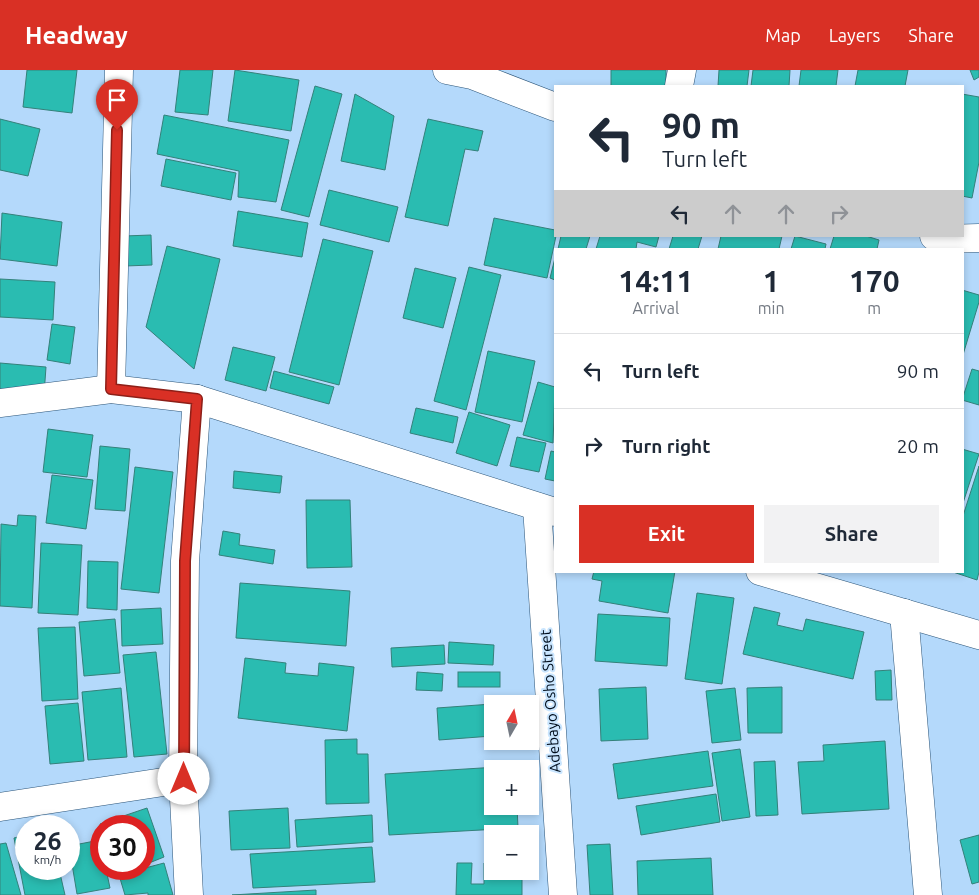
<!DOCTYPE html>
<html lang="en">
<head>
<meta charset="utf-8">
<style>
  :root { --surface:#fff; --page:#f2f2f3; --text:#1f2937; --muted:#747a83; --line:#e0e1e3; --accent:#d93025 }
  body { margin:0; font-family:Ubuntu,sans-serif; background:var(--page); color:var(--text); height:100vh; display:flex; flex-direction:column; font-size:19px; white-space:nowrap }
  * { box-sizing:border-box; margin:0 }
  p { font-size:16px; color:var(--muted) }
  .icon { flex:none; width:28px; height:28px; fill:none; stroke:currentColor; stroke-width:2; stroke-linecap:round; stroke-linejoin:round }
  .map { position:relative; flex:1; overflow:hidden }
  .sheet { position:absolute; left:554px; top:178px; width:410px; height:325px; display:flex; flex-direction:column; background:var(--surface); border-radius:0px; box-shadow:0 2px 8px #0003 }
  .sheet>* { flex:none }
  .hud { position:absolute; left:554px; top:15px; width:410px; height:152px; border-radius:0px; box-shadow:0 2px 8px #0003; background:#fff; color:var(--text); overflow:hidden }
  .needle { width:32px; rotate:9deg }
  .controls { position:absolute; left:484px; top:625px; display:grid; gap:10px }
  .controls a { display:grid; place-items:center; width:55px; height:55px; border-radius:0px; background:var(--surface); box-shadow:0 2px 8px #0003; font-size:25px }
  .speed { position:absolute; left:15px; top:745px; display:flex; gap:10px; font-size:25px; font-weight:700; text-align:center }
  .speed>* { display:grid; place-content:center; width:65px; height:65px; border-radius:50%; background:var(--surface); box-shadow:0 2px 8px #0003; line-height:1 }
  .speed small { font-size:12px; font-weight:400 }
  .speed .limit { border:8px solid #d22; background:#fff; color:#111 }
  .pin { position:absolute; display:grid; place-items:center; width:42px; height:42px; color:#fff; margin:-51px -21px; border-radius:50% 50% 50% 0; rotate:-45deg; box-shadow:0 0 5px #0007 }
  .pin .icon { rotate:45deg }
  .me { position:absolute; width:55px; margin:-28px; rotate:0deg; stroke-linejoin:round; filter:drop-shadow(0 0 4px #0008) }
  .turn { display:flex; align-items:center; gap:18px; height:105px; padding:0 25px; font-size:22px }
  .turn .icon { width:65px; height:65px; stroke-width:2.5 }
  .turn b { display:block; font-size:35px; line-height:42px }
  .lanes { display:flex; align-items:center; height:48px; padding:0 25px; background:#0003; justify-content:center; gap:25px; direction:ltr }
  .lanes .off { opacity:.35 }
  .eta { display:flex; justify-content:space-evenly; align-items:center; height:85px; text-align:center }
  .eta b { font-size:30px; font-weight:600; line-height:35px }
  .button { display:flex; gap:10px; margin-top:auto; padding:10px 25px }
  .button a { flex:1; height:58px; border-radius:0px; background:var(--accent); color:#fff; font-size:20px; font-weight:600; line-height:58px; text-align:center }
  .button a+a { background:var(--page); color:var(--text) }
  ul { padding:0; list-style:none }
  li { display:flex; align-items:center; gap:15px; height:75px; padding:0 25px; border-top:1px solid var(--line) }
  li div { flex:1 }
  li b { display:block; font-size:19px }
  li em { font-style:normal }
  header { display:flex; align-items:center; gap:30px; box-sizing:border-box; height:70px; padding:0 25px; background:var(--accent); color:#fff }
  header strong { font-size:24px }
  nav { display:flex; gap:28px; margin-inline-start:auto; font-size:18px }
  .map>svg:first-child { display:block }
  .building { fill:#2abcb1; stroke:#34817a }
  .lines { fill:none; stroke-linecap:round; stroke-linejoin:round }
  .street-casing { stroke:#2c5579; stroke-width:29 }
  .street { stroke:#fff; stroke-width:28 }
  .route-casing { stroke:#8d1f18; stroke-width:12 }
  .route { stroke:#d93025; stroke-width:9 }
  .labels { text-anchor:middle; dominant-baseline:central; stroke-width:4; stroke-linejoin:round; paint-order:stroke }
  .street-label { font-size:15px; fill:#010e1d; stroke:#c9e5fe }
</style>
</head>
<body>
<header>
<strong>Headway</strong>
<nav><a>Map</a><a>Layers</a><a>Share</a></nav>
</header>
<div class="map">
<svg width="979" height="825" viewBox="0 0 979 825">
  <rect width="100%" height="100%" fill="#b4d9fb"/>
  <!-- building -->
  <g class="building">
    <polygon points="27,0 77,0 72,43 23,37"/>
    <polygon points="180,0 213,0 208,45 175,42"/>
    <polygon points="235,0 299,10 291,61 228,51"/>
    <rect x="611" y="0" width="55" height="16"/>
    <polygon points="719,0 749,0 747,16 718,16"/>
    <polygon points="753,0 790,0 789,16 751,16"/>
    <polygon points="801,0 838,0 836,16 799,16"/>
    <polygon points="858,0 908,0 905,16 855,16"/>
    <polygon points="970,0 979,0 979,7 974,10"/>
    <polygon points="315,16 342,24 309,147 281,140"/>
    <polygon points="355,24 394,46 385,100 341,91"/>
    <polygon points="962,24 979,27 979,92 972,128 962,126"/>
    <polygon points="164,45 289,70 276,132 238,127 239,101 157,84"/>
    <polygon points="0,49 40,59 28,106 0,100"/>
    <polygon points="428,49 483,61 478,81 465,79 448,156 405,147"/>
    <polygon points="166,89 236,103 231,130 161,116"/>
    <polygon points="329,120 398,137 389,172 320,155"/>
    <polygon points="238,141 308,153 302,187 233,176"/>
    <polygon points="2,143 62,152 57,196 0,189"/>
    <polygon points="494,148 555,160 556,166 547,208 484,195"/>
    <polygon points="151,165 152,195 125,196 124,166"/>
    <polygon points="561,166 590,166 586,179 558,179"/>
    <polygon points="600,166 659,166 656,177 637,172 636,179 596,179"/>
    <polygon points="673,166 702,166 698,179 669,179"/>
    <polygon points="721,166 782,166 779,179 718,179"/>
    <polygon points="795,166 826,174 825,179 791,179"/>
    <polygon points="834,166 866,166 879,170 877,179 830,179"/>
    <polygon points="323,169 373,181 339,315 289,302"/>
    <polygon points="167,176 220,189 194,299 146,257"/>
    <polygon points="555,188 555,210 550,208"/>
    <polygon points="469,197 501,205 466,340 434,331"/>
    <polygon points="415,198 456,208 443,258 403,248"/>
    <polygon points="0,209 55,212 53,250 0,247"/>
    <polygon points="962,220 979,225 979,232 962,288"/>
    <polygon points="52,254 75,257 70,294 47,290"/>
    <polygon points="233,277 275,287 266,321 225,310"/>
    <polygon points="488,281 535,291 522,352 475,342"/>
    <polygon points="0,293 46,297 44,325 0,321"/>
    <polygon points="972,299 979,301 979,335 962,330"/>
    <polygon points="274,301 334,317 329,334 270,318"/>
    <polygon points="538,312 555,317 553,373 523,365"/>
    <polygon points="416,338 458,347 453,373 410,363"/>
    <polygon points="469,342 510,355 497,396 456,383"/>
    <polygon points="48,359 93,365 87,407 43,402"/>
    <polygon points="517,367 546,373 539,402 510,396"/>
    <polygon points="100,376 130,379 125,441 95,439"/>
    <polygon points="962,379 979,384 962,436"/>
    <polygon points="551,381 555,382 555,411 545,409"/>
    <polygon points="979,396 979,502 977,510 950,501 962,501 962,449"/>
    <polygon points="135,397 173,402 159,523 121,519"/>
    <polygon points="234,401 282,406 280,423 233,418"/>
    <polygon points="52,405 93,410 86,459 46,453"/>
    <polygon points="306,430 350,430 352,497 307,498"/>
    <polygon points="18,445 36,446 32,538 0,536 1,454 17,456"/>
    <polygon points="223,461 240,464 239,475 275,480 273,494 219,485"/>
    <polygon points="41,473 82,475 78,545 38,543"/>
    <polygon points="88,491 118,492 117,540 87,538"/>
    <polygon points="594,501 675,501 668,543 599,531 602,511 592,509"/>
    <polygon points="240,513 350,521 346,576 236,568"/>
    <polygon points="697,523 734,528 722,614 685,609"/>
    <polygon points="754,537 780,543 777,555 803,561 806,549 864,562 853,609 743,584"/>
    <polygon points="161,538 163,574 122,576 121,540"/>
    <polygon points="598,544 670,548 667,596 595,591"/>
    <polygon points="115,549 120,603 84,606 79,552"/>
    <polygon points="75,557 78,629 42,631 38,558"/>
    <polygon points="449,572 494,575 493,595 448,593"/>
    <polygon points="444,575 445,594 392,597 391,578"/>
    <polygon points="156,582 167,684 134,687 123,585"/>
    <polygon points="245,588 286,593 285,603 318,606 319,593 354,597 347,661 238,648"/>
    <polygon points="891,600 892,630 876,630 875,601"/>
    <polygon points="417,602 443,604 442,621 416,620"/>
    <rect x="458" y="602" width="42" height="15"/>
    <polygon points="646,617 648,669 601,671 599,619"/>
    <polygon points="782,617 782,663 748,663 747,618"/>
    <polygon points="121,618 127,687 88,690 82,622"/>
    <polygon points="735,618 741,670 712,673 706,621"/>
    <polygon points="78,633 84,691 50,694 45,636"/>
    <polygon points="492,634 492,666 439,670 437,638"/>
    <polygon points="357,669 357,684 368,684 369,733 326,734 325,670"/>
    <polygon points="885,671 889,739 802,744 798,692 824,691 823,675"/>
    <polygon points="740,679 750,747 722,751 712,683"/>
    <polygon points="708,681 713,716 618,729 613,694"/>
    <polygon points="775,691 778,745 756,746 754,692"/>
    <polygon points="514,696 514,699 492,699 492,736 517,736 518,758 389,765 385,704"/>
    <polygon points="716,724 720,752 641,765 636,736"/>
    <polygon points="147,738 164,787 144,795 144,756 101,756 100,754"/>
    <polygon points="288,738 290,778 231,780 229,741"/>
    <polygon points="372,745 373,772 297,777 295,750"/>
    <polygon points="26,765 26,799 59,799 65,825 25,825 14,768"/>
    <polygon points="979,765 979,812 972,814 960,770"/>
    <polygon points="100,770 101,799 106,799 110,818 77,824 69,776"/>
    <polygon points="6,773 21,825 0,825 0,774"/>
    <polygon points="610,774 613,825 590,825 587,775"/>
    <polygon points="372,777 375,812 253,818 250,784"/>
    <polygon points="711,788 713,825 638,825 637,791"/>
    <polygon points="164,793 173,825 148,825 148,823 125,825 119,805"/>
    <polygon points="457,793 472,793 471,814 484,814 484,793 492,794 492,801 522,801 522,825 456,825"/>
    <polygon points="316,820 316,825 232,825"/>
  </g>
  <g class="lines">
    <!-- street casing -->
    <g class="street-casing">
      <g id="street">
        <polyline points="447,0 472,5 555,37"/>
        <polyline points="679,16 682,0"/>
        <polyline points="934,166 944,169 979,168"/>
        <polyline points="111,319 119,0"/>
        <polyline points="0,333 111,319 197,329 555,442"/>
        <polyline points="537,437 563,825"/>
        <polyline points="760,501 979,565"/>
        <polyline points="904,543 928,825"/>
        <polyline points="0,737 183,709"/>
        <polyline points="189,825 183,709 185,491 197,329"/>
      </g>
    </g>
    <!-- street -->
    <use href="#street" class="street"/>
  </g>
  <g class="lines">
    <!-- route casing -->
    <g class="route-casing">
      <polyline id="route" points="117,60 111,319 197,329 185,491 184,709"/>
    </g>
    <!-- route -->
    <use href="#route" class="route"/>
  </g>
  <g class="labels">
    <!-- street labels -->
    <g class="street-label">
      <text transform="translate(550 631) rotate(-94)">Adebayo Osho Street</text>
    </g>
  </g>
</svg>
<div class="controls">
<a><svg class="needle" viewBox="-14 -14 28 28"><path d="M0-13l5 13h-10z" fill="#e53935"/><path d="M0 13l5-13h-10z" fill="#747a83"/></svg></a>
<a>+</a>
<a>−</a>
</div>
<div class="speed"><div>26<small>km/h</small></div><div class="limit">30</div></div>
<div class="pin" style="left:117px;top:60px;background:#d93025"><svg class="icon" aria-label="arrive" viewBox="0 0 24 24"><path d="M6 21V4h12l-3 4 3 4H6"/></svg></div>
<svg class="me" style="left:184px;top:709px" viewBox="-20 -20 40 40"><circle r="19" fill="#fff"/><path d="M0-13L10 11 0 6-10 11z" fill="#d93025"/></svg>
<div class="hud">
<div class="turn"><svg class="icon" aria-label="left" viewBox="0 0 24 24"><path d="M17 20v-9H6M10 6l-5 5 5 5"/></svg><div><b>90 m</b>Turn left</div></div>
<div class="lanes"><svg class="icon" aria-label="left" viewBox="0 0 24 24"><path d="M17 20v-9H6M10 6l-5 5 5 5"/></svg><svg class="icon off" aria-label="ahead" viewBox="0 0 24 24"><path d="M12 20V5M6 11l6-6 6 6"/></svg><svg class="icon off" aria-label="ahead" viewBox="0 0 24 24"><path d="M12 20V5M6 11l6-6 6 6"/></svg><svg class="icon off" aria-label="right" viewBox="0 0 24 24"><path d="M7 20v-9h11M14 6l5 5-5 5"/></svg></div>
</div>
<section class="sheet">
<div class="eta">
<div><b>14:11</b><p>Arrival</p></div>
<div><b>1</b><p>min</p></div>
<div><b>170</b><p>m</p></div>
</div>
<ul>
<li><svg class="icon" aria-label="left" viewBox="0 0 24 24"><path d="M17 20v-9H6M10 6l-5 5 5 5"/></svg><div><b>Turn left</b></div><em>90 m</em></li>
<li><svg class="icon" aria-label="right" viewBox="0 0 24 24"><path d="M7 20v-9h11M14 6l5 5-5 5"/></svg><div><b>Turn right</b></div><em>20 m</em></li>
</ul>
<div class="button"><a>Exit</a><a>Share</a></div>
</section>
</div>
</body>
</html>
